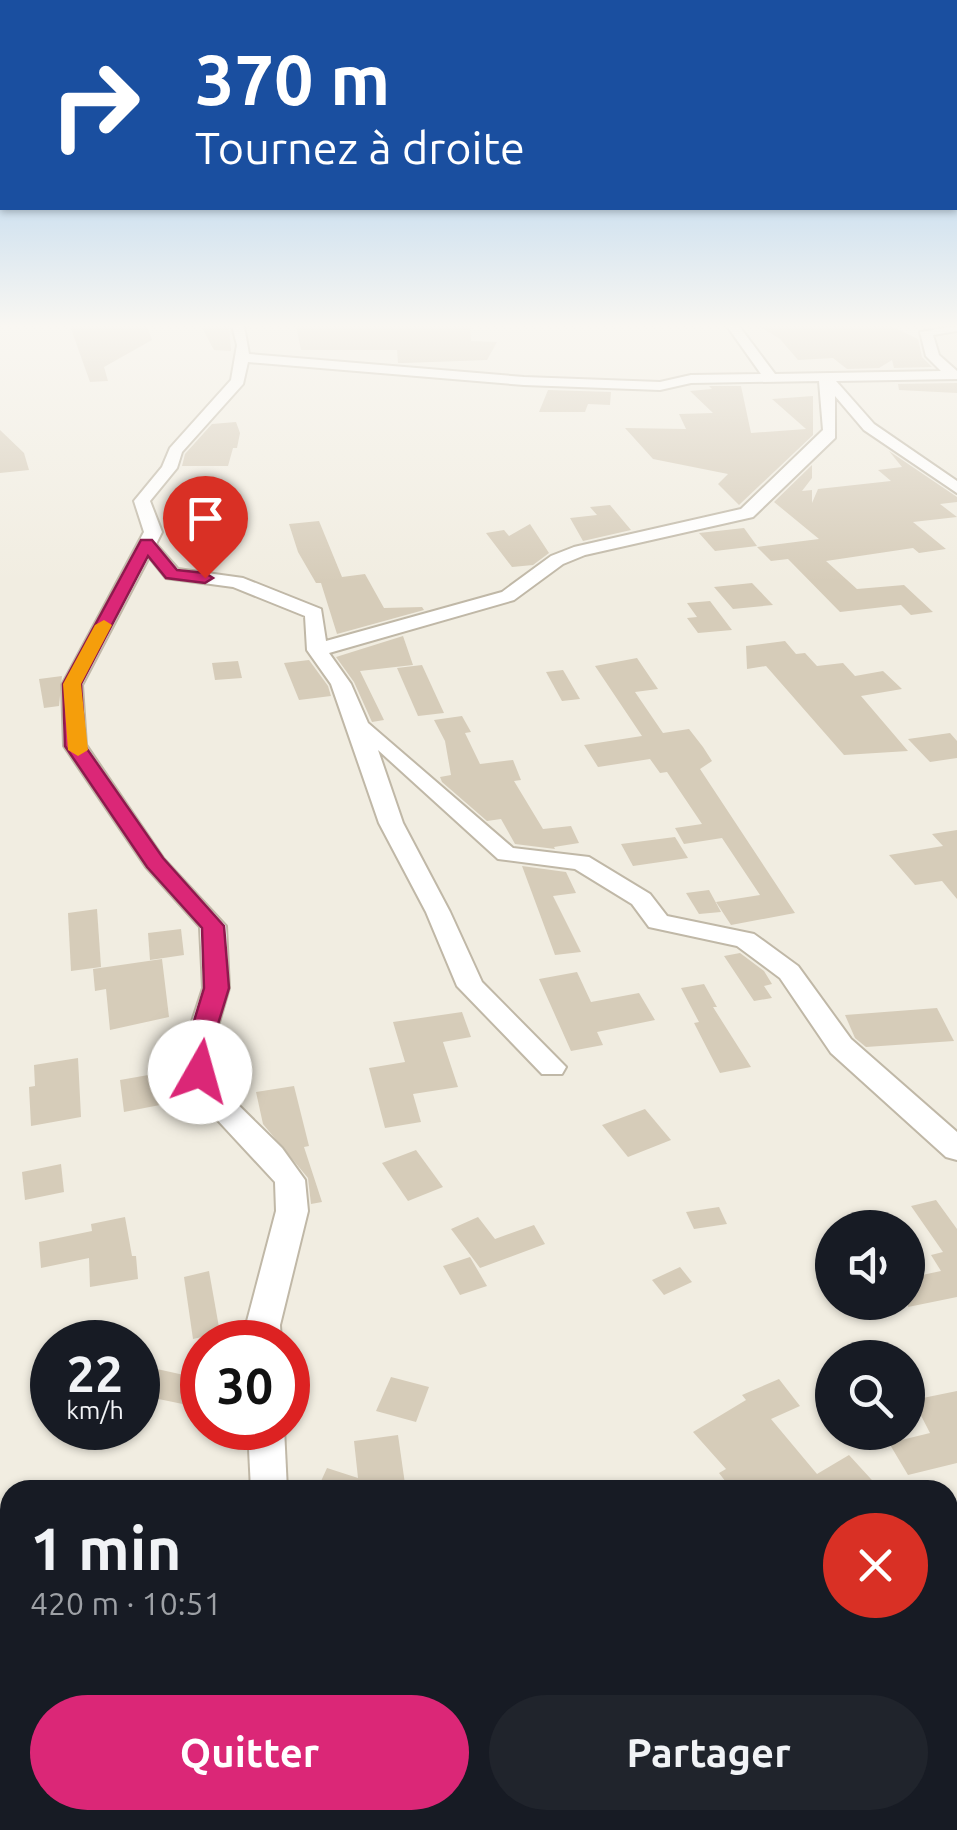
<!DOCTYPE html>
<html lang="fr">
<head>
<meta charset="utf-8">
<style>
  :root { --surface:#171b24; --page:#20242c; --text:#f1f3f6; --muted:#9ea1a6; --accent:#db2777 }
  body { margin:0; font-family:Ubuntu,sans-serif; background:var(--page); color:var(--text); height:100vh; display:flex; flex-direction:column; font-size:38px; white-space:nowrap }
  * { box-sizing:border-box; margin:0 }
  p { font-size:32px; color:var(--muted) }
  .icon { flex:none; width:55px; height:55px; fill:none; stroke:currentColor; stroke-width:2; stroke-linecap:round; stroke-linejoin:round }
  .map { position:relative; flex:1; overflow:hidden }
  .side { position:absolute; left:0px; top:1480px; width:958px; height:350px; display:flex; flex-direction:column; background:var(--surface); border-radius:30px 30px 0 0; box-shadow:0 2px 8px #0004 }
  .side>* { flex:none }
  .hud { position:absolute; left:0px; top:0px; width:958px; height:210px; box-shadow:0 2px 8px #0004; background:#1a4fa0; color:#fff; overflow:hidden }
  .tools { position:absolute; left:815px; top:1210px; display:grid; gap:20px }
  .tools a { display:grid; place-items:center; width:110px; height:110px; border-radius:50%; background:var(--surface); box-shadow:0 2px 8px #0004; font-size:50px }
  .speed { position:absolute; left:30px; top:1320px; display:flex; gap:20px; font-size:50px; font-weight:700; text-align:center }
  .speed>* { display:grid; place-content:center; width:130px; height:130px; border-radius:50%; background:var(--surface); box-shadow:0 2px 8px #0004; line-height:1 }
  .speed small { font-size:25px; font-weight:400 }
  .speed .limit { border:15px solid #d22; background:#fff; color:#111 }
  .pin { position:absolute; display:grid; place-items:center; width:85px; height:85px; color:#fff; margin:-102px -42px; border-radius:50% 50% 50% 0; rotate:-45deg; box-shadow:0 0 10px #0007 }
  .pin .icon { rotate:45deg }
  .me { position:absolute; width:110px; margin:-55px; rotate:7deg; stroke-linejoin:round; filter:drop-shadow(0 0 8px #0008) }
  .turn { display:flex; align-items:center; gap:35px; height:210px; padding:0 30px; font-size:45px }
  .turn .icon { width:130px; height:130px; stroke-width:2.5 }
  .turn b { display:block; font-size:70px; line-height:85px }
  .round { display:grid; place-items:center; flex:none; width:105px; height:105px; border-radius:52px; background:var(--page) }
  .overview { display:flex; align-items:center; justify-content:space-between; height:170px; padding:0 30px }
  h1 { font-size:60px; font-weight:700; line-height:75px }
  .cta { display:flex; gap:20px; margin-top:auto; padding:20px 30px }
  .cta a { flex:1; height:115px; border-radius:60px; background:var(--accent); color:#fff; font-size:40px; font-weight:700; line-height:115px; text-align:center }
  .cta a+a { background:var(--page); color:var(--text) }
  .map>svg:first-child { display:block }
  .building { fill:#d6ccb9 }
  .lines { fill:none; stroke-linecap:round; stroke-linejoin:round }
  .street-casing { stroke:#c0b8a7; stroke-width:4 }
  .street { fill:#fff; fill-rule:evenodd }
  .route { fill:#db2777; stroke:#8e194d; stroke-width:2.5 }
  .slow { fill:#f59e0b }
</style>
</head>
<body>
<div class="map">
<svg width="957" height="1830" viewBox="0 0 957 1830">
  <rect width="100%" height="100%" fill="#f1ede1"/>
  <!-- building -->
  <g class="building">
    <polygon points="70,326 147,326 152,340 104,367 108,381 90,382"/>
    <polygon points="201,326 229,326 231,351 214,350"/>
    <polygon points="296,326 470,326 471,341 497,342 487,360 404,363 398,363 397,350 301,350"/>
    <polygon points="759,326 891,326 918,339 922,357 932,367 894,368 892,360 879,368 847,369 833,358 798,360 780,339"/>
    <polygon points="957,383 957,393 899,390 898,384"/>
    <polygon points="709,386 741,386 751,433 806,429 772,399 813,396 813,435 739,505 718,484 728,474 653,459 625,428 686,429 679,414 713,413 690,391 712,389"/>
    <polygon points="548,390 611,392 610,405 588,404 585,412 539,412"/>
    <polygon points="236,422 240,433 237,448 233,448 228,466 182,466 185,454 212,424"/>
    <polygon points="0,430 24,453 29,470 0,473"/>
    <polygon points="889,451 957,497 957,502 940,504 957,517 913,522 946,549 919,553 913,548 826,561 857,589 904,585 933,612 911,615 901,605 840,612 788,559 771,561 757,547 819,539 774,502 812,465 812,478 802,491 812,490 812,503 818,489 891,481 878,470 902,467"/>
    <polygon points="610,505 631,530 583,541 570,518 597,515 590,507"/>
    <polygon points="319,521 342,577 365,574 384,608 422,607 424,610 337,634 321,583 316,583 298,552 289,524"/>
    <polygon points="530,524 549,553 533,565 512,567 486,533 504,530 509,536"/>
    <polygon points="744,528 757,546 715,551 699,533"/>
    <polygon points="752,583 773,605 733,609 714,587"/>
    <polygon points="710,601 732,630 698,633 687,618 697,617 687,603"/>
    <polygon points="403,636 413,665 360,671 384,720 372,722 354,682 336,657"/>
    <polygon points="785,641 796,654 805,653 817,666 843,663 855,676 883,671 902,689 861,696 908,751 844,755 766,666 747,669 746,646"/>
    <polygon points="637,658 658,689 635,692 663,733 689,729 703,747 712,761 700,769 795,913 731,925 716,902 760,895 722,838 684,844 675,828 702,824 667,772 660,773 650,759 598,767 584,745 642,736 595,666"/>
    <polygon points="309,660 328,686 331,696 299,700 284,663"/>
    <polygon points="238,661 242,678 215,680 212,663"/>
    <polygon points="422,665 444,713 418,716 397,668"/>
    <polygon points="563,670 580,699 562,701 546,672"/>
    <polygon points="62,676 59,706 44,708 39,679"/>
    <polygon points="462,716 471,732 465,733 480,764 513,760 521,780 514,781 543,829 571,826 579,843 554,847 555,849 515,844 501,819 487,821 442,782 440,777 451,775 445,741 434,720"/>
    <polygon points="950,733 957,741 957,758 930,762 908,739"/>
    <polygon points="957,830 957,899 942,881 915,885 889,855 943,846 932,834"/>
    <polygon points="675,837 688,858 633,866 621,844"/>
    <polygon points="522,866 566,872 576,893 553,896 581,952 555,955"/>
    <polygon points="709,890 721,912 699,914 686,893"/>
    <polygon points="97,909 101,967 71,971 68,913"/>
    <polygon points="181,929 184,955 150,960 148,933"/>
    <polygon points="740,953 764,971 772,984 764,986 772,998 754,1001 724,956"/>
    <polygon points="162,959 169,1017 110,1030 106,989 95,991 93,969"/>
    <polygon points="577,972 591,1002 639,993 655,1020 597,1032 603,1045 571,1051 539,979"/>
    <polygon points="704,984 717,1007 713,1007 751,1067 720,1073 711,1056 694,1023 699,1022 681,988"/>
    <polygon points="937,1008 954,1041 866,1047 855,1038 845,1015"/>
    <polygon points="462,1012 471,1037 443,1042 458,1087 413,1094 421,1122 385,1128 369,1068 405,1062 393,1022"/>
    <polygon points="78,1058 81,1117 31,1126 29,1087 35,1086 34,1065"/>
    <polygon points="154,1074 160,1105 124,1112 120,1080"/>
    <polygon points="294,1086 309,1146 304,1147 322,1202 311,1204 308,1178 263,1124 256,1092"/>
    <polygon points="645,1109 671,1140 628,1157 602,1125"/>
    <polygon points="416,1150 443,1187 408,1201 382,1163"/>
    <polygon points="61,1164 64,1192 25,1200 22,1172"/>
    <polygon points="936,1200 957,1229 957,1297 908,1307 908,1278 941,1271 931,1255 943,1252 911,1206"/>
    <polygon points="719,1207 727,1224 694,1229 686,1212"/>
    <polygon points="125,1217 132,1256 136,1256 138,1279 90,1287 89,1258 41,1268 39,1242 92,1231 91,1224"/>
    <polygon points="478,1217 495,1239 534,1225 545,1244 480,1268 451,1229"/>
    <polygon points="470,1257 487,1286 460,1295 443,1266"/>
    <polygon points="680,1267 692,1282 664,1295 652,1280"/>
    <polygon points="209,1271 220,1333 193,1339 184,1277"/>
    <polygon points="157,1369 202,1379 202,1408 144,1396"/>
    <polygon points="391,1377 429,1387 416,1422 376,1411"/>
    <polygon points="779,1379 800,1406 771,1419 817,1474 849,1455 881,1490 732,1490 719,1473 726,1469 693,1432 746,1400 742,1395"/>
    <polygon points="957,1391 957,1463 908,1475 889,1443 930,1433 913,1400"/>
    <polygon points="398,1435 405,1484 384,1487 383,1490 317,1490 327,1468 358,1478 354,1441"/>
  </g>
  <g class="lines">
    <!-- street casing -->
    <g class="street-casing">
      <g id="street">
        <path d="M232,326H244L249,354L524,377L660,382L691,375L761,374L727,326H739L775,374L941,371L926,356L920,332L957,326V331L933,335L939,355L957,371V379L836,381L874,424L957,481V493L864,430L835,396V438L753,517L585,555L563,564L514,600L329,653L351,684L368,723L513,848L589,857L650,894L667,916L754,934L798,966L851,1039L957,1132V1160L946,1157L831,1053L780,978L737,946L649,927L632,904L575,869L498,859L378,750L403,823L450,912L482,982L566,1067L562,1074H542L457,986L426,912L379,823L331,684L307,650L305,616L233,587L166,578L149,557L82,685L86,745L163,858L226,926L229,988L213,1043L214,1072L220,1087L282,1148L305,1180L308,1211L280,1325L281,1342H247L246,1325L276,1211L275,1182L198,1099L186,1072L185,1043L203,988L200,927L146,867L64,746L62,685L144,532L134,501L162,467L170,448L231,380L237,345ZM248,362L524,385L660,390L691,383L819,381L823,430L741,509L574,547L551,556L502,592L326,641L321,609L243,578L178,569L156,544L162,532L150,501L177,468L182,452L243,384Z"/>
        <polygon points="248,1428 284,1428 287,1490 251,1490"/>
        <polygon points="335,1820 379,1820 383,1830 339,1830"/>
      </g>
    </g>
    <!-- street -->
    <use href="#street" class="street"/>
  </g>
  <!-- sky -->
  <linearGradient id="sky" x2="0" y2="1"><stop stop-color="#89bdec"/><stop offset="0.56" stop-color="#f9f7f2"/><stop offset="1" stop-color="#f9f7f2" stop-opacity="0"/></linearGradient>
  <rect width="957" height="582" fill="url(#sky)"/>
  <!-- route -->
  <polygon class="route" points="141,540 152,540 177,570 205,573 213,578 205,583 166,578 148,556 81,684 85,746 163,858 224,926 229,988 212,1044 212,1072 200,1081 187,1072 187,1044 204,988 202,928 147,867 65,746 63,684"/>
  <!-- slow -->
  <polygon class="slow" points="104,620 112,625 81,684 88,750 78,756 68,750 63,684 95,625"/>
</svg>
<div class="tools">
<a><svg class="icon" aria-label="sound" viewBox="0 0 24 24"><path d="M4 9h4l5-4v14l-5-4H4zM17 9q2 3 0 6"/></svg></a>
<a><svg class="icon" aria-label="search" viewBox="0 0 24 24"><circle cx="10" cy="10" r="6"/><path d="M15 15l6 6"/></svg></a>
</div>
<div class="speed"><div>22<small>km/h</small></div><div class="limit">30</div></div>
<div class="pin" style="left:205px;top:578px;background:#d93025"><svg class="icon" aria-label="arrive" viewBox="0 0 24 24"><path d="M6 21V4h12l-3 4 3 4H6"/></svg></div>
<svg class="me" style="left:200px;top:1072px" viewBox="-20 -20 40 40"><circle r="19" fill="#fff"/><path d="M0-13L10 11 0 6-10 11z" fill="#db2777"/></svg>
<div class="hud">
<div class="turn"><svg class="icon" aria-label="right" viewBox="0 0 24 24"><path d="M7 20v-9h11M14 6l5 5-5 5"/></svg><div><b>370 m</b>Tournez à droite</div></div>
</div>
<section class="side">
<div class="overview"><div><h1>1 min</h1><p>420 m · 10:51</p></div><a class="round" style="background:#d93025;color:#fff"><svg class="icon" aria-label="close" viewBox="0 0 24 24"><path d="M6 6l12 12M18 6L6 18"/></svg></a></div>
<div class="cta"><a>Quitter</a><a>Partager</a></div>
</section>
</div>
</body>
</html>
